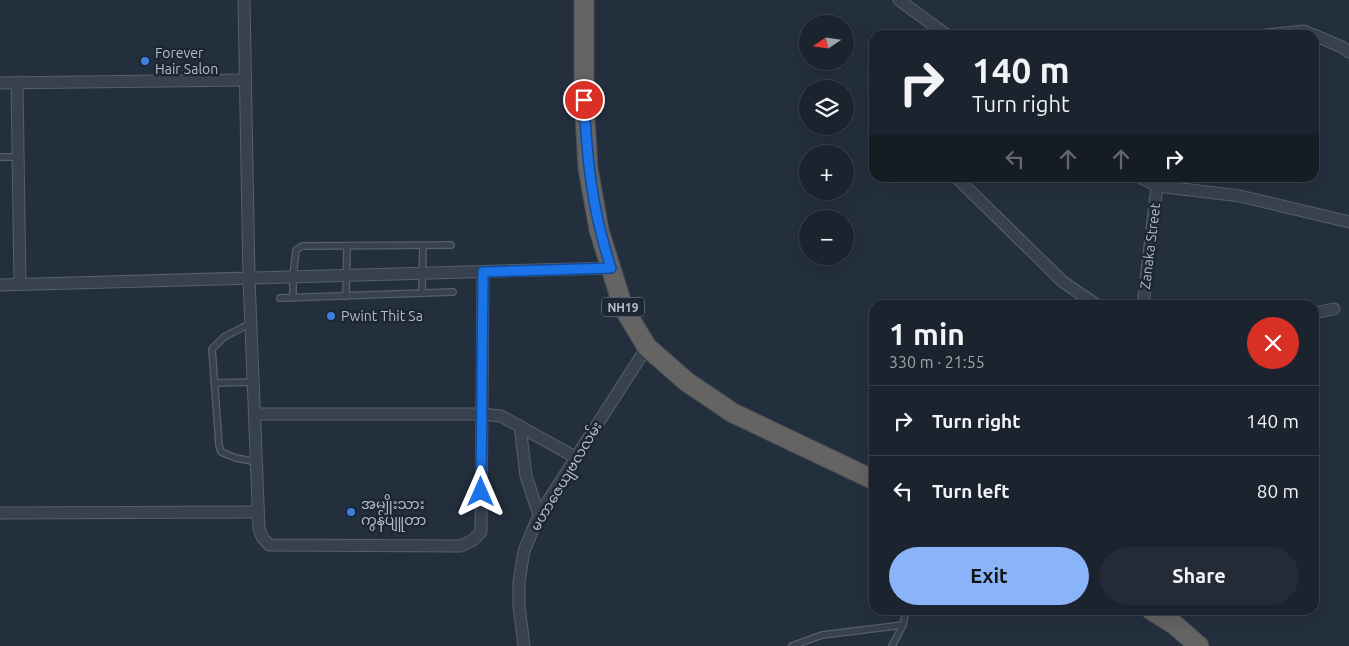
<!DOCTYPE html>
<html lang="en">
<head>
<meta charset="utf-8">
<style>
  :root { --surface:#1b232e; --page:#242b36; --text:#f1f3f6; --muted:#a0a4aa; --line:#39404a; --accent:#8ab4f8 }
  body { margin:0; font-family:Ubuntu,"Noto Sans Myanmar",sans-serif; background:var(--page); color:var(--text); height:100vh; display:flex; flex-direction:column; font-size:19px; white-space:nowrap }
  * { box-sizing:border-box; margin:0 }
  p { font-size:16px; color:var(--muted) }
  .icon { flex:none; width:28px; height:28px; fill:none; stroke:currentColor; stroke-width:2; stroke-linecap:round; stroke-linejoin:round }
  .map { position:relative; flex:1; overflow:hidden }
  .drawer { position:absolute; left:869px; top:300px; width:450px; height:315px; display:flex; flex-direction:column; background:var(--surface); border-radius:15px; box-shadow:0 5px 20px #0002,0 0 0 1px var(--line) }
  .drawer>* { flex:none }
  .top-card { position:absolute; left:869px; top:30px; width:450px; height:152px; border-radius:15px; box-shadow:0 5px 20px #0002,0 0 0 1px var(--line); background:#1b232e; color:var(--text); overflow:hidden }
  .needle { width:32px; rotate:257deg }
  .fabs { position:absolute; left:799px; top:15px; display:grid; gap:10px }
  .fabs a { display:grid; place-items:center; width:55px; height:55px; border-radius:50%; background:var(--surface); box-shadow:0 5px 20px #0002,0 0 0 1px var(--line); font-size:25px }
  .pin { position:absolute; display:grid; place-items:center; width:42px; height:42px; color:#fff; margin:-21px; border:2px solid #fff; border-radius:50%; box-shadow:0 1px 5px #0007 }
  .me { position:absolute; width:55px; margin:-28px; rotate:0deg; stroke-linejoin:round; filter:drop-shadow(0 0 4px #0008) }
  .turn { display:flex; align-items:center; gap:18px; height:105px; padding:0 20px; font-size:22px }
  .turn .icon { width:65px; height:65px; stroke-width:2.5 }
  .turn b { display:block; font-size:35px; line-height:42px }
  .lanes { display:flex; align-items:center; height:48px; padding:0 20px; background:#0003; justify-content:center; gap:25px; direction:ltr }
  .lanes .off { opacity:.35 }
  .round { display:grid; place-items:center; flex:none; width:52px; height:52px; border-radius:26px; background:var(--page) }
  .headline { display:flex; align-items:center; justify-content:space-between; height:85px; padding:0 20px }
  h1 { font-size:30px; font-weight:700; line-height:38px }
  .action { display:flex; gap:10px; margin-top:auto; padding:10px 20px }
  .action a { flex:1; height:58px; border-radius:30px; background:var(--accent); color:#111; font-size:20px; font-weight:700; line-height:58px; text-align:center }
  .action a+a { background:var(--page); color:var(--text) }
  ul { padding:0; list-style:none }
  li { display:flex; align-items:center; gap:15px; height:70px; padding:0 20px; border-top:1px solid var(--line) }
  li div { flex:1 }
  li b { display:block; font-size:19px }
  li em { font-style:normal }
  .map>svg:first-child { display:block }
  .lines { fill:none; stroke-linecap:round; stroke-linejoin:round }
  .service-casing { stroke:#565f6c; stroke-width:8 }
  .minor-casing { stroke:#565f6c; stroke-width:13 }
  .trunk-casing { stroke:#434c59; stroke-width:21 }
  .service { stroke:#38414e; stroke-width:5.5 }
  .minor { stroke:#38414e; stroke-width:11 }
  .trunk { stroke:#656462; stroke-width:19 }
  .route-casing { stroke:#114b97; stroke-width:12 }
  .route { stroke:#1a73e8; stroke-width:9 }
  .shop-dot { fill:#3f7fe0; stroke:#1d2633; stroke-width:2 }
  .labels { text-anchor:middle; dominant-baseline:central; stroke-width:5; stroke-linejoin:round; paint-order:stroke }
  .shield { fill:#1d2633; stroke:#878f9c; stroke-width:1 }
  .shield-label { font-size:12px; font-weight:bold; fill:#b4bcc9 }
  .poi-label { font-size:14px; fill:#b4bcc9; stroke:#1d2633; text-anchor:start }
  .street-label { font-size:14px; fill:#b4bcc9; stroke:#1d2633 }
</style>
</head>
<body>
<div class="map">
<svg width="1349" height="646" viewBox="0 0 1349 646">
  <rect width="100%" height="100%" fill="#242f3e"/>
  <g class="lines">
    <!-- service casing -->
    <g class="service-casing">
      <g id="service">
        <polyline points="0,157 18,157"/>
        <polyline points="422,293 423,247"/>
        <polyline points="346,296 347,248"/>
        <polyline points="280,298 453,292"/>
        <polyline points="293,298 293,277 296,250 302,246 451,245"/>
        <polyline points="251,323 224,337 212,349 219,445 221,452 236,458 257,462"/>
        <polyline points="215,383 253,382"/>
        <polyline points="792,646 822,635 903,625"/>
        <polyline points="892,646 903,625 906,610"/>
      </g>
    </g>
    <!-- minor casing -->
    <g class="minor-casing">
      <g id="minor">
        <polyline points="244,0 249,278 259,528 262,537 269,545 461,546 473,540 481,532 483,272"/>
        <polyline points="899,0 947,35"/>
        <polyline points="1266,35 1304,31 1313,35"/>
        <polyline points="1314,35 1342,47 1349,52"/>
        <polyline points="17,82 20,284"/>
        <polyline points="0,83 246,80"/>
        <polyline points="957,178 1063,282 1097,305"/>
        <polyline points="1141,178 1157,186 1240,196 1349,222"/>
        <polyline points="0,285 611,268"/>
        <polyline points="1143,305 1157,186"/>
        <polyline points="1314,313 1334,309"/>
        <polyline points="256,414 481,414 501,416 575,457"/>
        <polyline points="520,426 526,476 539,515"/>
        <polyline points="0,513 258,512"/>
        <polyline points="524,646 519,606 519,582 524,551 539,515 647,347"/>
      </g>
    </g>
    <!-- trunk casing -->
    <g class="trunk-casing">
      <g id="trunk">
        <polyline points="584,0 584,100 588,168 599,230 623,307 647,347 687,382 733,413 874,480"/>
        <polyline points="1151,610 1175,625 1199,646"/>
      </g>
    </g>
    <!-- service -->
    <use href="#service" class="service"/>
    <!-- minor -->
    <use href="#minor" class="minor"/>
    <!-- trunk -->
    <use href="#trunk" class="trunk"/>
  </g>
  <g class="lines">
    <!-- route casing -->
    <g class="route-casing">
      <path id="route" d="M481,492L483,272L611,268C592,210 587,160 584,100"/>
    </g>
    <!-- route -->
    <use href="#route" class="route"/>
  </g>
  <!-- markers -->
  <g class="shop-dot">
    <circle cx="145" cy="61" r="5"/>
    <circle cx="331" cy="316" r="5"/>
    <circle cx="351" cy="512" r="5"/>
  </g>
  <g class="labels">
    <!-- shield labels -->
    <rect class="shield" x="602" y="297.5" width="42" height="19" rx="4"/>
    <g class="shield-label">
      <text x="623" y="307">NH19</text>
    </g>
    <!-- poi labels -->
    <g class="poi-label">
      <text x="155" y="53">Forever<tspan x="155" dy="16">Hair Salon</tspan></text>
      <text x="341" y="316">Pwint Thit Sa</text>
      <text x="361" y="504">အမျိုးသား<tspan x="361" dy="16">ကွန်ပျူတာ</tspan></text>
    </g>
    <!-- street labels -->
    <g class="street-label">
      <text transform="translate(1150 246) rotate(-83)">Zanaka Street</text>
      <text transform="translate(566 476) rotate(-59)">မဟာဇေယျဗလလမ်း</text>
    </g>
  </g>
</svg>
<div class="fabs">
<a><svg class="needle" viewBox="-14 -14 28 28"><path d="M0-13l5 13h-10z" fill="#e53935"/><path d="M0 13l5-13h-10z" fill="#a0a4aa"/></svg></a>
<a><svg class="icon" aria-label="layers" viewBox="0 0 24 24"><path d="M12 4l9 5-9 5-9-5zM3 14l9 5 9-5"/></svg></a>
<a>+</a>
<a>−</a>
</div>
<div class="pin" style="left:584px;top:100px;background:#d93025"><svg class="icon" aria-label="arrive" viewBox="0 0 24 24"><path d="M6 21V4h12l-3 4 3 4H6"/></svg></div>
<svg class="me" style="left:481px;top:492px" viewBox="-20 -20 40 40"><path d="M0-17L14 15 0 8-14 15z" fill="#1a73e8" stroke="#fff" stroke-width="4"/></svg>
<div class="top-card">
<div class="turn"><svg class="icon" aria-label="right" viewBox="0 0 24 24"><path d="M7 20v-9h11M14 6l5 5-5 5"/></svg><div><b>140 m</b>Turn right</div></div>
<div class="lanes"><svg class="icon off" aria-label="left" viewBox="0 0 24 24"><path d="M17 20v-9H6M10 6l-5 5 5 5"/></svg><svg class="icon off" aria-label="ahead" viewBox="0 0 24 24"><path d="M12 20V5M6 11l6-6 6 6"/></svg><svg class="icon off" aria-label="ahead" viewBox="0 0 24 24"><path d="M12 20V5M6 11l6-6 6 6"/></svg><svg class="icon" aria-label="right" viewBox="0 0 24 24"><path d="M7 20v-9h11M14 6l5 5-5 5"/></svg></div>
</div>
<section class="drawer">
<div class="headline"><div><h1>1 min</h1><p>330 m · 21:55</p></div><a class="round" style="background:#d93025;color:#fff"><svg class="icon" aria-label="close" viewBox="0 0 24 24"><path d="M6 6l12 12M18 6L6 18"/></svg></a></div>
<ul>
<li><svg class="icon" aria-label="right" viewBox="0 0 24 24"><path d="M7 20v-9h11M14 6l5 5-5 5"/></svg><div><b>Turn right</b></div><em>140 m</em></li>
<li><svg class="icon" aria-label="left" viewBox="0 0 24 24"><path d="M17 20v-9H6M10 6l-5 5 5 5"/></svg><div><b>Turn left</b></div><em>80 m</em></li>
</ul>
<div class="action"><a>Exit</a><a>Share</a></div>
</section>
</div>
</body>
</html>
